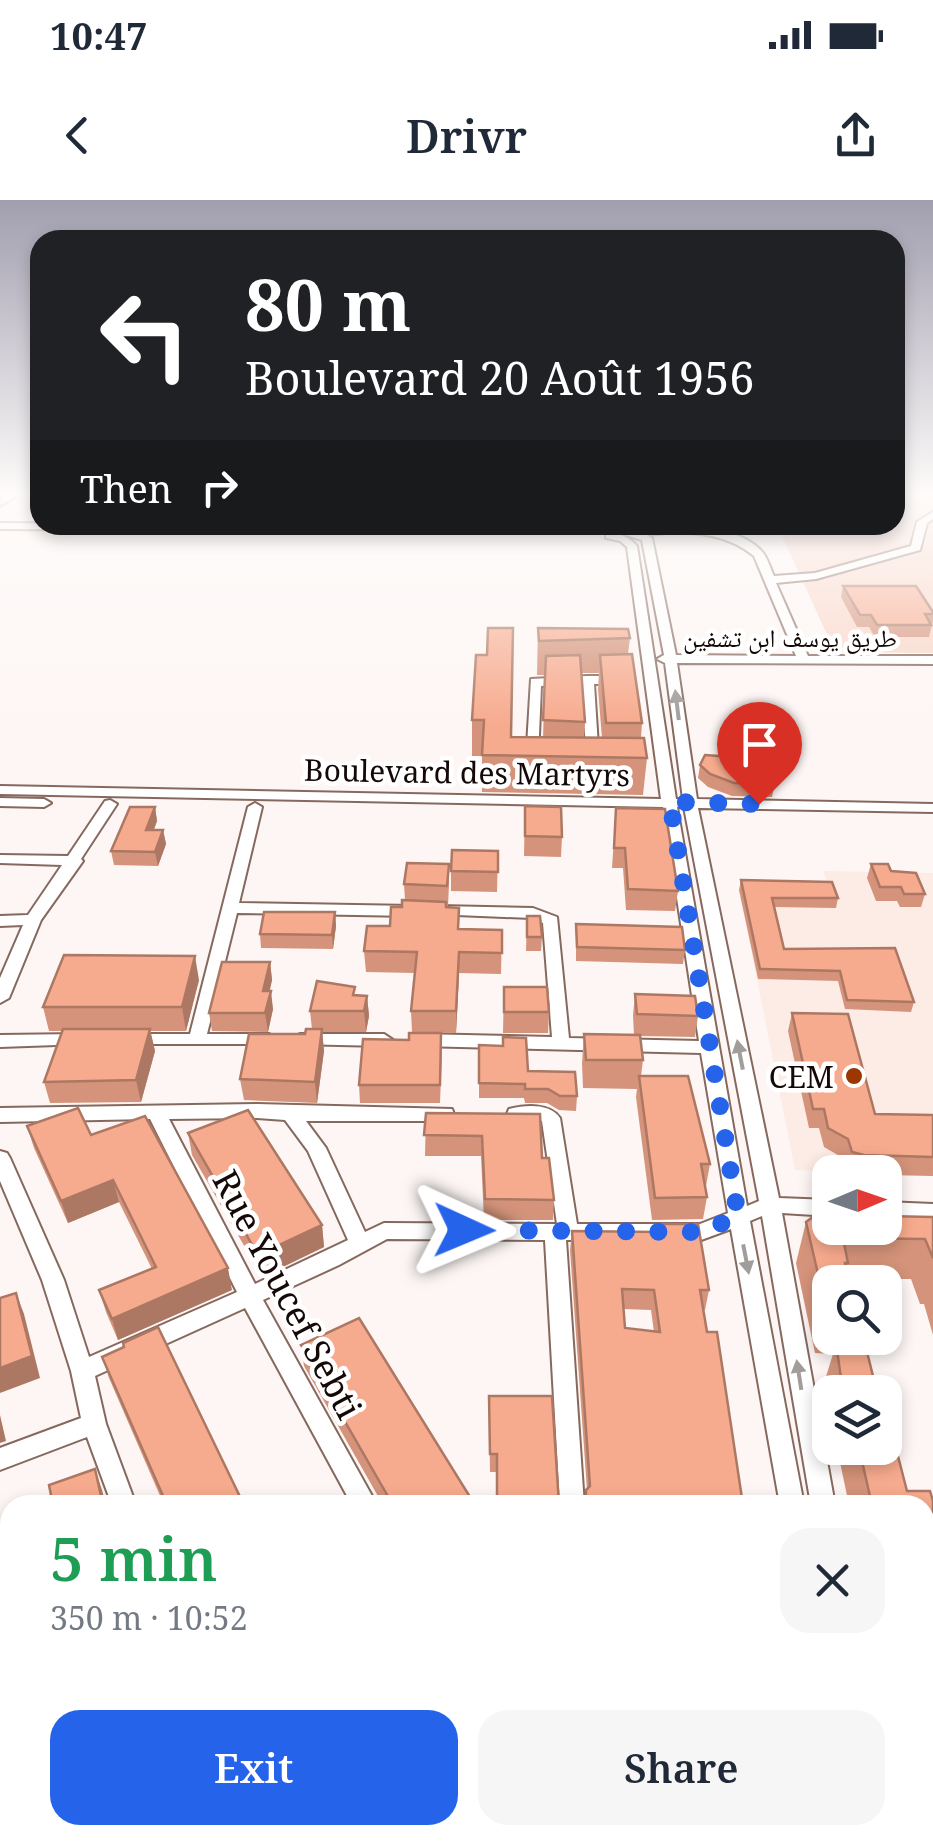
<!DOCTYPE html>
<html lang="en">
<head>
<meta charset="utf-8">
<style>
  :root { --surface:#fff; --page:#f6f6f7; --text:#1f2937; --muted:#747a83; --accent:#2563eb }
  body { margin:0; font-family:"Noto Serif","Noto Naskh Arabic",serif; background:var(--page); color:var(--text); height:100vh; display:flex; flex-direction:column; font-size:38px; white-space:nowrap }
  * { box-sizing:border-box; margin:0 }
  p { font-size:32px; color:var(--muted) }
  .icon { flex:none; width:55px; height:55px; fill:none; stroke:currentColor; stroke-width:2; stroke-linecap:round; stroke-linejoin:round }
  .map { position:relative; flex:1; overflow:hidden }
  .sheet { position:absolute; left:0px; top:1295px; width:935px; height:350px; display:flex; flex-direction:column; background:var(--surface); border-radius:30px 30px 0 0; box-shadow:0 5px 15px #0003 }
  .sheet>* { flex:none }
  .guide { position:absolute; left:30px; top:30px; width:875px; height:305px; border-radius:30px; box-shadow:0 5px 15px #0003; background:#202124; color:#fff; overflow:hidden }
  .needle { width:65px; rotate:88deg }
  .fabs { position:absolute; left:812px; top:955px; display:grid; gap:20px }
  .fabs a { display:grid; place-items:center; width:90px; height:90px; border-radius:20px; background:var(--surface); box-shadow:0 5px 15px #0003; font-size:50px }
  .pin { position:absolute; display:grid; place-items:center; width:85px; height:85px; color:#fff; margin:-102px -42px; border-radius:50% 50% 50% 0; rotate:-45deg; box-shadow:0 0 10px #0007 }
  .pin .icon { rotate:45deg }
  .me { position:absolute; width:110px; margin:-55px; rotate:91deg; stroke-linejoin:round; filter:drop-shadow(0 0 8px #0008) }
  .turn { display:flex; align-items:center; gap:35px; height:210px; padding:0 50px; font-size:45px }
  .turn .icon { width:130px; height:130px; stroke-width:2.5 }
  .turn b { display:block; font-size:70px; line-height:85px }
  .then { display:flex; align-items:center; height:95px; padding:0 50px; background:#0003; gap:20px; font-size:38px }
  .round { display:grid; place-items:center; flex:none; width:105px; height:105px; border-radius:30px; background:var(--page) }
  .overview { display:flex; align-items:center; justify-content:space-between; height:170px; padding:0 50px }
  h1 { font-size:60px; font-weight:600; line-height:75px; color:#1e9e55 }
  .primary-button { display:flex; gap:20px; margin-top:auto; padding:20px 50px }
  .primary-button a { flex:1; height:115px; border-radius:30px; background:var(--accent); color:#fff; font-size:40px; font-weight:600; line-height:115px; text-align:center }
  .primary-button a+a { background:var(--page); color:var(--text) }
  .status { display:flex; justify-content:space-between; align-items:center; height:70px; padding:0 50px; background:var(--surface); direction:ltr }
  .status svg { height:28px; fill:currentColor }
  header { display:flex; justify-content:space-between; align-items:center; height:130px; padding:0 50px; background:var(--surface); font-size:45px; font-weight:600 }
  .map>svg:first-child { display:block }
  .built { fill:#fdece6 }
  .green { fill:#f9d5c7 }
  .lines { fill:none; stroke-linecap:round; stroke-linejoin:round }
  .minor-casing { stroke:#86695e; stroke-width:4 }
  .major-casing { stroke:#86695e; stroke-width:6 }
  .minor { fill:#fff; fill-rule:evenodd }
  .major { fill:#fff; fill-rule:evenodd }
  .wall { fill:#d4937a; fill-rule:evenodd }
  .shaded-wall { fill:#ad7863 }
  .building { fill:#f7ab8e; stroke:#ad7863; stroke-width:2.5; fill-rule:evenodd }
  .oneway { fill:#a19d9b }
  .route { stroke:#2563eb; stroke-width:18; stroke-dasharray:0 32.4 }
  .poi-dot { fill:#9b3700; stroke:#fff; stroke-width:4 }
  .labels { text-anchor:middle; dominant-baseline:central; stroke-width:9; stroke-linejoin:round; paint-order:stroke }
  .far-street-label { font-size:25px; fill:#140906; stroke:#fff }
  .street-label { font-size:30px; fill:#140906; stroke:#fff }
  .poi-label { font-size:30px; fill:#140906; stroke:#fff; text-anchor:end }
  .near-street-label { font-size:35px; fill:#140906; stroke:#fff }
</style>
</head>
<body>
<div class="status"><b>10:47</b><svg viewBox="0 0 49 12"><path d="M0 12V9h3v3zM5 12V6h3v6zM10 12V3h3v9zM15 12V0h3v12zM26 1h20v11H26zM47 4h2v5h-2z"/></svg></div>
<header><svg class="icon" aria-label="back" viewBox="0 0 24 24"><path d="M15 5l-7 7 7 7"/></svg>Drivr<svg class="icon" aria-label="share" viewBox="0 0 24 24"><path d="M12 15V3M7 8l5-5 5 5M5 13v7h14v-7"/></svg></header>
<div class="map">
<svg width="933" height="1645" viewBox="0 0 933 1645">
  <rect width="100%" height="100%" fill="#fdf6f4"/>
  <!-- built -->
  <polygon class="built" points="823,671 933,673 933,976 795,970 739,690 830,690"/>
  <!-- green -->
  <polygon class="green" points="895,294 933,294 933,453 835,452 777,325 895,325"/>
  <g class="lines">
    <!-- minor casing -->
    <g class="minor-casing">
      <g id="minor">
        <path d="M933,312V319L927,323L920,350L816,379L776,383L808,456H933V464L677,463L697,599L933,604V612L698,608L779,998L830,1000V1016L782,1013L835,1305H811L762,1016L750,1021L804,1305H780L731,1029L701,1040H566L584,1305H560L545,1040L387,1039L339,1065L263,1100L377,1305H352L245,1108L95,1176L106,1224L136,1305H112L87,1237L0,1270V1248L81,1218L71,1171L42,1080L0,981V951L7,953L10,958L64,1080L89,1157L237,1092L150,919L0,922V908L257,904L452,909L454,914L452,919L445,921H306L326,948L365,1032L384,1023L557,1024L542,921L509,919L507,914L509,909C526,905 550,903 560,918L577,1024H700L728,1013L701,853L420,846L411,840L420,834L552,837L543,723L531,718L433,714L431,711L433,708L439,706L533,708L557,717L569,838L699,841L663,607L0,594V586L661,599L627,347L620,341L606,338V334C618,332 629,337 637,346L676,599H683L665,463L657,459L664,455L642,340L619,333L0,329V323L619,327C636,332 649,328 666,327C696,325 744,328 764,354C768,360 771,370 774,376L815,373L911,346L917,322ZM666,333C699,332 728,335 754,356L796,456L676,455L652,338L647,335ZM677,607H684L759,1001L747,1006ZM257,918L285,920L308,951L348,1040L255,1084L169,919Z"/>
        <polygon points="587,476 620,476 626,480 620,484 594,484 599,562 589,562 587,559 581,485 541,486 538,560 536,563 526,563 531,479"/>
        <polygon points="0,598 44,599 51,603 44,607 0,606"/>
        <polygon points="110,600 117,604 81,659 83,661 41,720 9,798 0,803 0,778 23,725 0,726 0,716 28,715 62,665 0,663 0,655 68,656 105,601"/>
        <polygon points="255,603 262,607 239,703 413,706 421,711 413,716 237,713 207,834 269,834 278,840 275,844 124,844 121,840 124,836 130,834 190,834 248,607"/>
        <polygon points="79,834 85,836 88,840 85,844 0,847 0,835"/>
        <polygon points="300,834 384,834 393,840 384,846 294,844 291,840"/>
        <polygon points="885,1002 933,1004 933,1020 885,1018"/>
        <polygon points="10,1541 10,1569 0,1573 0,1545"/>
        <rect x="205" y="1635" width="30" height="10"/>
        <polygon points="838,1635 868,1635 870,1645 840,1645"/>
        <polygon points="871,1635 901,1635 903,1645 873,1645"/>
      </g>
    </g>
    <!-- major casing -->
    <g class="major-casing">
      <polygon id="major" points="3,294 19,294 0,305"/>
    </g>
    <!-- minor -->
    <use href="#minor" class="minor"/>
    <!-- major -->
    <use href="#major" class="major"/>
  </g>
  <!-- wall -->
  <g class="wall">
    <polygon points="843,386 933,412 933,421 929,437 875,437 869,427 857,427 841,397"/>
    <path d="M538,428L630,438L628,454L642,523L641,538L647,558L643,595L482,592V556H472V520L476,455L511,537L543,538L545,475H537ZM581,473H599L598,489L602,538H584L585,522Z"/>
    <polygon points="700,565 735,567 775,583 772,597 732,596 708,587 698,578"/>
    <polygon points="525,606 562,637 561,657 524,656"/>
    <polygon points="155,607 157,621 154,630 163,630 166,644 158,666 114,665 111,651"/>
    <polygon points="616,608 678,691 675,711 626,710 623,668 612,668"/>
    <polygon points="498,651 497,692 451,691 451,671"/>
    <polygon points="449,664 449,684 448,706 446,706 459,729 502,730 501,774 459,773 456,833 412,832 411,811 415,773 366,772 364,751 390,726 402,707 405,700 404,684"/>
    <polygon points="871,664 891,671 925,694 921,707 900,707 897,701 876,701 867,678"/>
    <polygon points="741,680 838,698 836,708 775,707 784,749 914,802 911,812 845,809 838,781 758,779 739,690"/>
    <polygon points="335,712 336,726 333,749 261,748 260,734"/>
    <polygon points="527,716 542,737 541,751 526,751"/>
    <polygon points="576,724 685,750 683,764 576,761"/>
    <polygon points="270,762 272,780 269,791 273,809 268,832 212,831 209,813"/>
    <polygon points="199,780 186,831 150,831 155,851 141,902 50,903 44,882 62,831 49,831 43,807"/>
    <polygon points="504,787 549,812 548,833 503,833"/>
    <polygon points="635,794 698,816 695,837 640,836 643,860 641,876 710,964 706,986 705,986 707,997 703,1019 652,1020 636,897 637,889 583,888 582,863 584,834 634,835 633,815"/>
    <polygon points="355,795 367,796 369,816 366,832 322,832 324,851 317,903 244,900 240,879 312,829 310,811"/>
    <polygon points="792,813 875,914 933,915 933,976 885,975 885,972 852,972 846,971 843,958 824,947 819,928 809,928 788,831"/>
    <polygon points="479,845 577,896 576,911 559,910 547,903 525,903 524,898 479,898"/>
    <polygon points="442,851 440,903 360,903 359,885"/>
    <polygon points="426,913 542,958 554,1000 553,1020 484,1020 481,956 425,956"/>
    <polygon points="27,926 91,935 232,1090 118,1140 106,1112 99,1090 152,1069 119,1002 68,1023 34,948"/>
    <polygon points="188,933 322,1025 324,1047 262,1077 192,955"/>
    <polygon points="933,1017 933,1135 924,1104 920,1104 911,1079 848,1079 830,1082 830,1138 849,1138 847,1143 877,1192 830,1192 830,1233 824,1183 833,1154 815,1153 796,1063 806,1022"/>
    <path d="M658,1024L709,1090L705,1110H703L707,1132L743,1305H584L587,1290L570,1050L572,1031L657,1032ZM624,1109L651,1110L654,1132L625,1128Z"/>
    <polygon points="301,1145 475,1305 383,1305 304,1166"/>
    <polygon points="102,1157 244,1305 164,1305 109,1178"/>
    <polygon points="489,1196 559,1305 497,1272 490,1272"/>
    <polygon points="888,1237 907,1291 933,1301 933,1336 925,1353 925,1305 849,1305 837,1248 885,1248"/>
    <polygon points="925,1395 933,1410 933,1645 915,1645 913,1635 925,1635"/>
    <polygon points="666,1635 723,1635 724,1645 667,1645"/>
  </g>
  <!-- shaded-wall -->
  <g class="shaded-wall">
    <polygon points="155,607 157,621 148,643 146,630"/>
    <polygon points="163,630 166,644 158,666 155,652"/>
    <polygon points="335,712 336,726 333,749 332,735"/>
    <polygon points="459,752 459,773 456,833 456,811"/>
    <polygon points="195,756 199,780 186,831 182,807"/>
    <polygon points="270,762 272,780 266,809 263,791"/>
    <polygon points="271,791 273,809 268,832 265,813"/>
    <polygon points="367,796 369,816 366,832 364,811"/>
    <polygon points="150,829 155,851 141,902 136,880"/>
    <polygon points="322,829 324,851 317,903 315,882"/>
    <polygon points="113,980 119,1002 68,1023 61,1001"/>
    <polygon points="322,1025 324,1047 262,1077 258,1055"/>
    <polygon points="228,1068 232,1090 118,1140 112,1119"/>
    <polygon points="16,1093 24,1114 40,1178 0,1193 0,1168"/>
    <polygon points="0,1215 6,1241 0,1243"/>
    <polygon points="95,1269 102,1290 106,1305 103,1305"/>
    <polygon points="10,1512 10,1535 0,1539 0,1516"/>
    <polygon points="194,1635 201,1635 205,1645 181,1645 182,1642"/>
  </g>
  <!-- building -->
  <g class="building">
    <polygon points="843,386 916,386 933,412 933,414 925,414 931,425 877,425 871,415 860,415"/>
    <polygon points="488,428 513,428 511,537 644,538 647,558 482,555 484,520 472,520 476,455 487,455"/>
    <polygon points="538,428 628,429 630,438 539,441"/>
    <polygon points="632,454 642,523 606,523 600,455"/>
    <polygon points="580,455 585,522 543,520 546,456"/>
    <polygon points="705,555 733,557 735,567 775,584 734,583 710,574 700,565"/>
    <polygon points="525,606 561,607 562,637 525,636"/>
    <polygon points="130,607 155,607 146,630 163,630 155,652 111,651"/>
    <polygon points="616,608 665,609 678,691 628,689 625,648 614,648"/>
    <polygon points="452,650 498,651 498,672 451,671"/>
    <polygon points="407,663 449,664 447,686 404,684"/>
    <polygon points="871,664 888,664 891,671 916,673 925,694 904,694 901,687 880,687"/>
    <polygon points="741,680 832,682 838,698 772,698 784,749 895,748 914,802 847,800 840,771 760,769"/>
    <polygon points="402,700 446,702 446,707 459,708 458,729 502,730 502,753 459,752 456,811 411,811 417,752 364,751 367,726 390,726 391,707 402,707"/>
    <polygon points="264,712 335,712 332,735 260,734"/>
    <polygon points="527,716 540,716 542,737 527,737"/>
    <polygon points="576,724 682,727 685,750 577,747"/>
    <polygon points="64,755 195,756 182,807 43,807"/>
    <polygon points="222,762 270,762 263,791 271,791 265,813 209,813"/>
    <polygon points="317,781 355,787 353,795 367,796 364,811 310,811"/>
    <polygon points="504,787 547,787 549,812 504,812"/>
    <polygon points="635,794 695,796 698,816 637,814"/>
    <polygon points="792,813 848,814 875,914 933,915 933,957 864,955 852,952 848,939 828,928 824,909 813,909"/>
    <polygon points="63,829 150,829 136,880 44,882"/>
    <polygon points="306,829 322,829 315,882 240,879 249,834 305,834"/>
    <polygon points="409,833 441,833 440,885 359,885 363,839 409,840"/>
    <polygon points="584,834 640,835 643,860 586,860"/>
    <polygon points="503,837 526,838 528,871 575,872 577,896 560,896 548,889 525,889 525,884 479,883 479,845 503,846"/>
    <polygon points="639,876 688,876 710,964 701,964 707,997 655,998"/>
    <polygon points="78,908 91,935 145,916 228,1068 112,1119 99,1090 156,1067 113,980 61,1001 27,926"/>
    <polygon points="248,910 322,1025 258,1055 188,933"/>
    <polygon points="426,913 540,914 542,958 549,958 554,1000 485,999 482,936 424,935"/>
    <polygon points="814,1016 830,1016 830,1028 885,1028 885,1016 933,1017 933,1058 925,1039 843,1038 848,1063 845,1063 849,1082 830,1082 830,1113 827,1113 806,1022"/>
    <path d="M658,1024H698L709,1090H700L707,1132H717L743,1305H586V1290L590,1286L572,1031L659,1032ZM622,1089L654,1090L660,1132L625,1128Z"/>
    <polygon points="16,1093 32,1156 0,1168 0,1098"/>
    <polygon points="359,1118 475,1305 393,1305 301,1145"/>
    <polygon points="158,1127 244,1305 167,1305 102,1157 124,1147 123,1143"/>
    <polygon points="836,1143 865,1144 877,1192 843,1192"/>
    <polygon points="489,1196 552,1196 559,1305 497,1305 497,1254 490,1254"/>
    <polygon points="885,1224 888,1237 893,1237 907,1291 930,1291 933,1301 933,1323 925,1323 925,1305 872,1305 859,1248 885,1248"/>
    <polygon points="95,1269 103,1305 53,1305 49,1285"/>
    <polygon points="338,1297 343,1305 323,1305"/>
    <polygon points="10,1322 10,1512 0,1516 0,1326"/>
    <polygon points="925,1395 928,1395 933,1410 933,1600 925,1565"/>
    <polygon points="60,1635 194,1635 182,1642 181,1645 63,1645"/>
    <polygon points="256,1635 511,1635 512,1645 255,1645"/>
    <polygon points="550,1635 628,1635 629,1645 550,1645"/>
    <polygon points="672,1635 723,1635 724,1645 673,1645"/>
  </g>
  <!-- one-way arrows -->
  <defs><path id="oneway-solid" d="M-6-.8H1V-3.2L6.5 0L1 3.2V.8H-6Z" transform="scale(2.5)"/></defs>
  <g class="oneway">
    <use href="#oneway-solid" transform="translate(677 505) rotate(-97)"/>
    <use href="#oneway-solid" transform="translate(740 855) rotate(-101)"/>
    <use href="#oneway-solid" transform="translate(746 1059) rotate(79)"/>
    <use href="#oneway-solid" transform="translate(799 1175) rotate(-99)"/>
  </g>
  <!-- sky -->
  <linearGradient id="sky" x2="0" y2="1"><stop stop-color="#a19eaf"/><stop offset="0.56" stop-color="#fefbfa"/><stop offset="1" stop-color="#fefbfa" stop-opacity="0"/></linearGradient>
  <rect width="933" height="525" fill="url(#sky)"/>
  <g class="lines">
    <!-- route -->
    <polyline class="route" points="464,1030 702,1032 738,1016 670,602 759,604"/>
  </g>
  <!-- markers -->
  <circle class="poi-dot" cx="854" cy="876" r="10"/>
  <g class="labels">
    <!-- far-street labels -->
    <g class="far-street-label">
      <text x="790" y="437">طريق يوسف ابن تشفين</text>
    </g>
    <!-- street labels -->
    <g class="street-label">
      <text transform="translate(467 572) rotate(1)">Boulevard des Martyrs</text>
    </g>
    <!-- poi labels -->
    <g class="poi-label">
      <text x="834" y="876">CEM</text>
    </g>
    <!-- near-street labels -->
    <g class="near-street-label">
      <text transform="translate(288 1094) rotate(62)">Rue Youcef Sebti</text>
    </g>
  </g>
</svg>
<div class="fabs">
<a><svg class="needle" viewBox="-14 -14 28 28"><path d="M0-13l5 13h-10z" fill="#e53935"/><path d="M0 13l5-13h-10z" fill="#747a83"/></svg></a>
<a><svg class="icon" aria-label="search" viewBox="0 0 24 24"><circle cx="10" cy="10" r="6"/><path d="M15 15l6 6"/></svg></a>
<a><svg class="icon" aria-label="layers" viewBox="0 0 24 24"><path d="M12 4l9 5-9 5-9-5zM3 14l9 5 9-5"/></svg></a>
</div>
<div class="pin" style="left:759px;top:604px;background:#d93025"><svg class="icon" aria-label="arrive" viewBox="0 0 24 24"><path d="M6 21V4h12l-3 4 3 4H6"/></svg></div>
<svg class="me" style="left:464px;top:1030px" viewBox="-20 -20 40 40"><path d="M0-17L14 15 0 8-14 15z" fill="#2563eb" stroke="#fff" stroke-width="4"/></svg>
<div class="guide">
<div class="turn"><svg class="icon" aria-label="left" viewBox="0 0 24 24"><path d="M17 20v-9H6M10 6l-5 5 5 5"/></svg><div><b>80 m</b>Boulevard 20 Août 1956</div></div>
<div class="then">Then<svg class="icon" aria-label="right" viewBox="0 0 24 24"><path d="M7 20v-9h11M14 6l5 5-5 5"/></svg></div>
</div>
<section class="sheet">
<div class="overview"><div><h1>5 min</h1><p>350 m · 10:52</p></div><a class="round"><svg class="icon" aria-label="close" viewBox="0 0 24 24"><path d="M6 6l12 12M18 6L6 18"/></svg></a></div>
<div class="primary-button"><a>Exit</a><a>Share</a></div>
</section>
</div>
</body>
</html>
